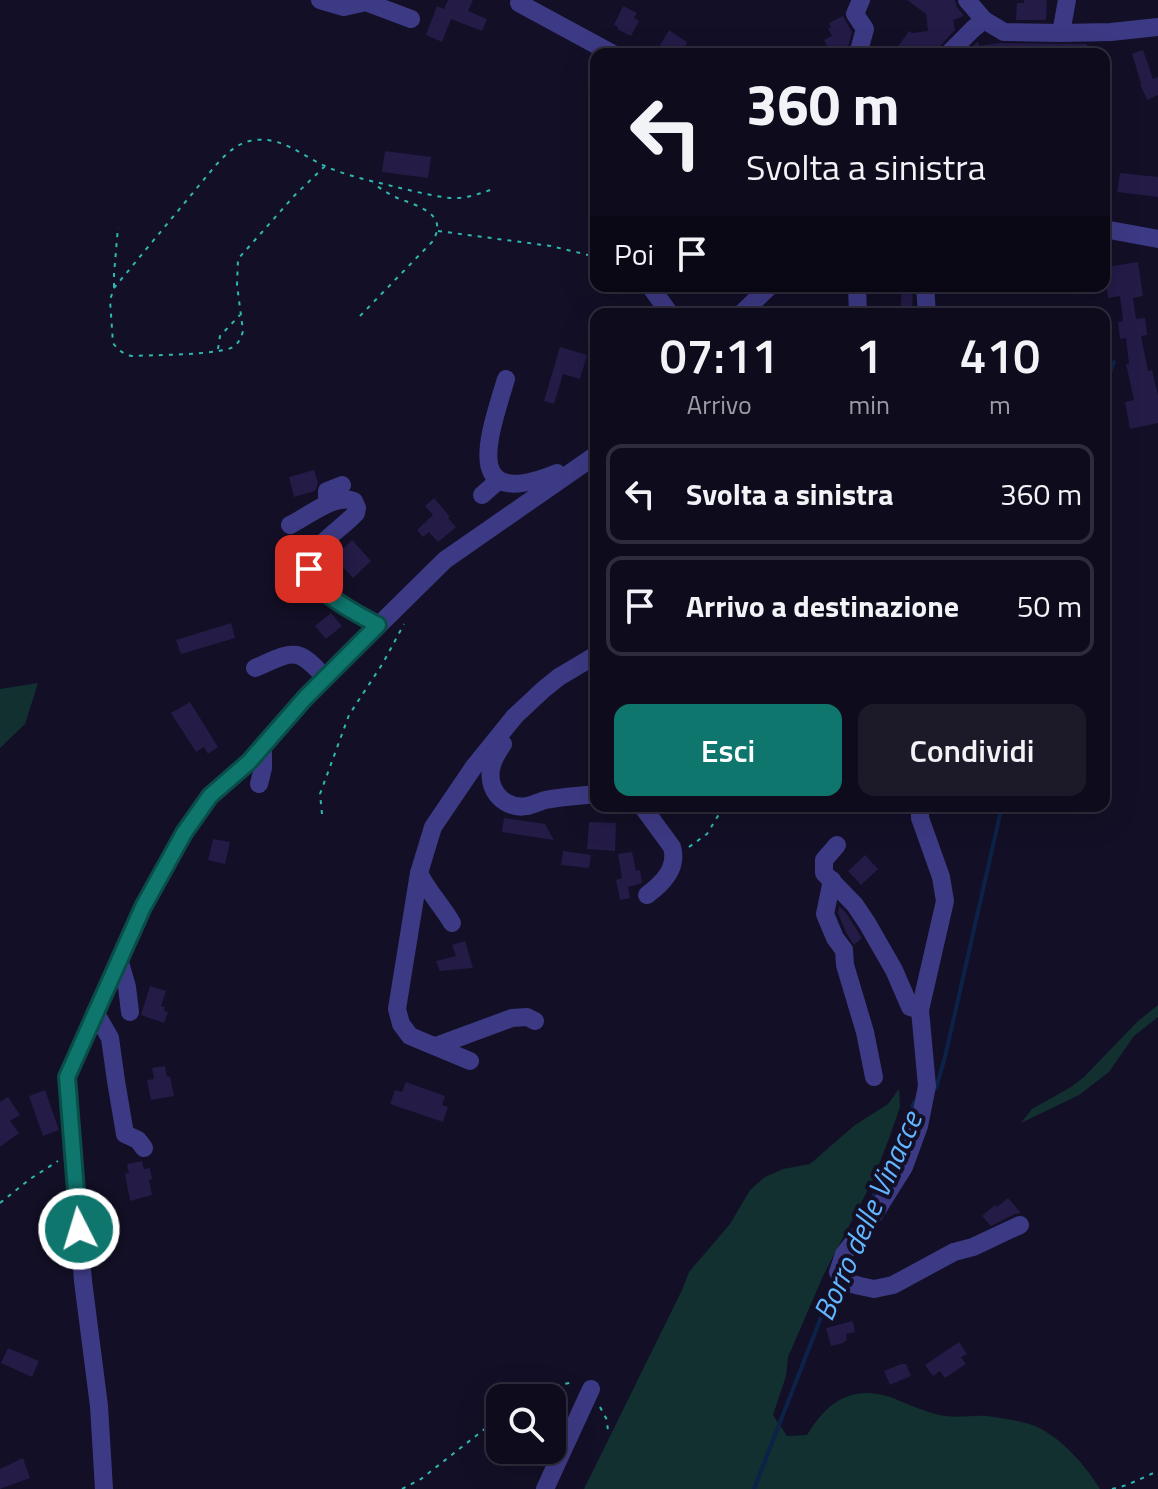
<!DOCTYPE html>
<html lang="it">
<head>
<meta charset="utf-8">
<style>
  :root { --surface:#0e0b1c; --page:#1c1929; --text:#f1f3f6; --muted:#9b9ba3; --line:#2e2b3b; --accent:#0f766e }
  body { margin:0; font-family:"Titillium Web",sans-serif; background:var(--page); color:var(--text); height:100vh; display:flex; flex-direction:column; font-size:30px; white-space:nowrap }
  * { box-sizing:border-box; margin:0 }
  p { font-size:26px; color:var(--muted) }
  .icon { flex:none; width:44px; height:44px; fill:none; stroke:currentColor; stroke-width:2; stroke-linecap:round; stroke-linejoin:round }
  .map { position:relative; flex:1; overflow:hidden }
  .drawer { position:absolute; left:590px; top:308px; width:520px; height:504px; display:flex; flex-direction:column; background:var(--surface); border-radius:16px; box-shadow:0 8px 32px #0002,0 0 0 2px var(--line) }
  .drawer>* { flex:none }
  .top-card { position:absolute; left:590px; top:48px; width:520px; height:244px; border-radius:16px; box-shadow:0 8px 32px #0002,0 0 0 2px var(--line); background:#0e0b1c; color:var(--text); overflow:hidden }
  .tools { position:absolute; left:486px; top:1384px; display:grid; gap:16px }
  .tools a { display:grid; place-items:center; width:80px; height:80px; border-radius:16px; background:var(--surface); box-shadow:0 8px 32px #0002,0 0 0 2px var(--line); font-size:40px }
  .pin { position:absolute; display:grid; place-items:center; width:68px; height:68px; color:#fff; margin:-34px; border-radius:16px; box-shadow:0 4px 12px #0006 }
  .me { position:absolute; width:88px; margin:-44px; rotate:355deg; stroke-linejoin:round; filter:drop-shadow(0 0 6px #0008) }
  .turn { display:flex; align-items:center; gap:28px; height:168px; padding:0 24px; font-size:36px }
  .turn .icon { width:104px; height:104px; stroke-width:2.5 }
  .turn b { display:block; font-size:56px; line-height:68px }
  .then { display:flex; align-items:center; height:76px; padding:0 24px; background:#0003; gap:16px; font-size:30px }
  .eta { display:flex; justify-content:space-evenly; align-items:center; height:136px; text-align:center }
  .eta b { font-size:48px; font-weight:600; line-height:56px }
  .button { display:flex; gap:16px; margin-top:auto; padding:16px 24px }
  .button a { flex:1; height:92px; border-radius:16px; background:var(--accent); color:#fff; font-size:32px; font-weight:600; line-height:92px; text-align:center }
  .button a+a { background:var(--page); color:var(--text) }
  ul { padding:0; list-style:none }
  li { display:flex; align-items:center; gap:24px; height:100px; margin:0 16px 12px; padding:0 8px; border:4px solid var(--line); border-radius:16px }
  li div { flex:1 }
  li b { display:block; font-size:30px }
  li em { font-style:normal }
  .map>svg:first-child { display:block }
  .green { fill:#12302f }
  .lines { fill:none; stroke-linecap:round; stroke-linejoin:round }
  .stream { stroke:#0c2248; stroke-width:4 }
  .building { fill:#241b47 }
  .path { stroke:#2fb8b0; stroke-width:2; stroke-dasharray:4 6; stroke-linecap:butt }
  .minor { stroke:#3d3a85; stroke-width:18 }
  .route-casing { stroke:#0a4d48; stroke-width:20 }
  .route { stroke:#0f766e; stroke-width:14 }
  .labels { text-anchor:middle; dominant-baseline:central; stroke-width:8; stroke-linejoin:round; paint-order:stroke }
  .water-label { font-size:30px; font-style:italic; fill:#62b6ff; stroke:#130f26 }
</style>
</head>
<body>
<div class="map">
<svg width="1158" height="1489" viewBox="0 0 1158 1489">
  <rect width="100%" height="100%" fill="#130f26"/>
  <!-- green -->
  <g class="green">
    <polygon points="38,683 25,724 0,748 0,689"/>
    <polygon points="1158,1005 1158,1017 1134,1036 1109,1072 1079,1095 1021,1123 1032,1109 1071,1087 1084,1077 1138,1021"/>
    <path d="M899,1089L900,1107L890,1136L872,1182L824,1274L788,1357L786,1376L773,1415L787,1436L807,1435C828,1401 852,1384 893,1398C910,1405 927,1413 945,1416C959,1418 973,1415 987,1416C1000,1418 1024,1421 1035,1426C1061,1437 1086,1466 1100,1489H584L682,1290L689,1272L730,1224L750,1190L765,1177L783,1169L810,1164L855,1125L888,1104Z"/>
  </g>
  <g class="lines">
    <!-- stream -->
    <g class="stream">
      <polyline points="1104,388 1114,362"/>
      <polyline points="934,1089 936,1088 945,1057 1002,806"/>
      <polyline points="861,1219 889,1167 914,1102 916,1101"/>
      <polyline points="754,1489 836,1279"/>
    </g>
  </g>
  <!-- building -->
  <g class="building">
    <polygon points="448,0 473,0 468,11 487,19 482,31 451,19 442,42 426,35 437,6 444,9"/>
    <polygon points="907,0 955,0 957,7 964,16 953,20 955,30 940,46 936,54 906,54 897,48 909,31 912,33 928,31 926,14"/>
    <polygon points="1024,0 1047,0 1046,20 1016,20 1017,3 1024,3"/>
    <polygon points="623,6 637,13 634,18 639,21 631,36 617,29 618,27 614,25"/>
    <polygon points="843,16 852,32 846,54 811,54 827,46 824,40 832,36 828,28 831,27 829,23"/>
    <polygon points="669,30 687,42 681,54 655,54"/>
    <polygon points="978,41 979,46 999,43 1087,44 1087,51 1066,54 965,54"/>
    <polygon points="1143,50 1153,79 1158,77 1158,95 1147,100 1140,84 1141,83 1132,54"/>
    <polygon points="385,151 431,157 428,178 382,172"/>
    <polygon points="1120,173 1158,177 1158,197 1117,192"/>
    <polygon points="1138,262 1143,296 1133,298 1136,319 1145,318 1147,335 1141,336 1148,371 1152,370 1158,395 1158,423 1130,429 1125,402 1134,400 1126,364 1129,364 1126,338 1120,339 1118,322 1123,321 1120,296 1108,298 1106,282 1109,282 1107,267"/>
    <polygon points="902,286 913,286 912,314 900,314"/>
    <polygon points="560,347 587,355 580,379 563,374 554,404 544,401"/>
    <polygon points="314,470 318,483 315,491 294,497 289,477"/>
    <polygon points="434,498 450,517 448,518 456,527 438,542 429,532 423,537 417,530 433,515 425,506"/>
    <polygon points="352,540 371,561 353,578 334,557"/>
    <polygon points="331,613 342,626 326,639 315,626"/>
    <polygon points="231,623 235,638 181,654 176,640"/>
    <polygon points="190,702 218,747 208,754 204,747 196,752 171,713"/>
    <polygon points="504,818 545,824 554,840 502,832"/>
    <polygon points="589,822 616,823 615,851 587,849"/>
    <polygon points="213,839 230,842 225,864 208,860"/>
    <polygon points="563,851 591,855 589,868 561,865"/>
    <polygon points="632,852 636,871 640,870 642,883 628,887 630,898 620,900 616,880 622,878 618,854"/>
    <polygon points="865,855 878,869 861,885 848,871"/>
    <polygon points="839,906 846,913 862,938 854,945 847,934 851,931 847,934 846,932 838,913"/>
    <polygon points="465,941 473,968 440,971 436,961 456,956 452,945"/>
    <polygon points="150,986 166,991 161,1006 165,1007 164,1011 168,1012 164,1023 141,1015"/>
    <polygon points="165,1066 167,1077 170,1076 174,1096 151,1100 147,1080 154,1079 152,1068"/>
    <polygon points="406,1082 445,1096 442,1105 448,1107 443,1122 390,1104 395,1090 402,1092"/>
    <polygon points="45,1090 59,1130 43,1136 29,1096"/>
    <polygon points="8,1097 20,1115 10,1121 19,1133 0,1147 0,1102"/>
    <polygon points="142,1161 144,1169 150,1168 152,1179 149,1180 152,1195 130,1201 125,1174 129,1173 127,1164"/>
    <polygon points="1008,1198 1021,1213 1015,1214 991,1226 982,1216 995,1205 997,1207"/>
    <polygon points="853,1321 855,1332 846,1334 847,1340 843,1343 831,1346 826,1328"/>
    <polygon points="959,1342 967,1354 961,1357 966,1364 945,1378 940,1371 933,1376 925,1365"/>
    <polygon points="8,1348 39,1361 32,1377 1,1363"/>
    <polygon points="901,1364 906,1364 911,1376 890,1385 884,1371"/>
    <polygon points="23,1458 30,1478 0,1489 0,1469"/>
  </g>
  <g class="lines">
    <!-- path -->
    <g class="path">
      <path d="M325,166L295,195L238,259L237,285L243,331C241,338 239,343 233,347C220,355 151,355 132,356C123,354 118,350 113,343L110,300L114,288L216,165C227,153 239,141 256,140C282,137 303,156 325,166C347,176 372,181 396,187C413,191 432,196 450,198C465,199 479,194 493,189"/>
      <polyline points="438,231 551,246 588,255 596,255"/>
      <polyline points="114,287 114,274 118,227"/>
      <path d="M360,316L432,242C451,213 414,205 395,197C387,193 380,188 373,183"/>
      <polyline points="218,349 220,336 240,315"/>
      <polyline points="322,814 320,794 349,715 383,663 404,624"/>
      <polyline points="689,847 707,834 724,806"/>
      <polyline points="0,1203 30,1179 58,1161"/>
      <polyline points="528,1398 559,1385 575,1382"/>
      <polyline points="600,1407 607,1420 608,1432"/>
      <polyline points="402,1489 421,1479 500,1417"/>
      <polyline points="1112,1489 1127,1485 1158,1471"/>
    </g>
    <!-- minor -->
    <g class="minor">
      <polyline points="320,0 344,7 366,2 411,19"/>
      <polyline points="967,0 984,20 1004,32 1061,33 1111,32 1158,27"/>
      <polyline points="519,3 613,54"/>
      <polyline points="1061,33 1067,0"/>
      <polyline points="858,54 865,29 855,14 861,0"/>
      <polyline points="948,54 973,29 984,20"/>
      <polyline points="1104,229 1158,239"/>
      <polyline points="650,286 670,314"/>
      <polyline points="857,286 858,314"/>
      <polyline points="925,286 927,314"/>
      <polyline points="741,314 770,286"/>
      <path d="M506,379C489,436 460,512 557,473"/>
      <polyline points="482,495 499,480"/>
      <polyline points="332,502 327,497 327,491 342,485"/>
      <path d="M290,525C307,517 335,493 354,501L357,508L356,513C342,528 321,540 311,558C297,584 360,616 378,625"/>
      <path d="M255,668C292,652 297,645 325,678"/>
      <path d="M503,744C495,756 487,769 492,785C497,800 512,809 527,806C533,805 539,802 545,800C561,797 579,796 596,794"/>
      <polyline points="259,784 263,768 263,746"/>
      <path d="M642,806L672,847C678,868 663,883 647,895"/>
      <polyline points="920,806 920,818 941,877 945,901 920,1010 927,1086 919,1126 904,1167 870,1221 844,1254 838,1272 845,1282 860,1286 874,1289 893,1285 954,1252 973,1247 1020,1225"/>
      <polyline points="837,845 824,860 824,873 855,905 867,923 894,970 910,1007 920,1010"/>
      <path d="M419,873C427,890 442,906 452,923"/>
      <polyline points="832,880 825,914 835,938 844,950 845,965 865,1032 874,1077"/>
      <polyline points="119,959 127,987 130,1012"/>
      <polyline points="95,1012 110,1038 116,1081 125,1134 138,1140 144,1148"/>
      <polyline points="436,1046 512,1018 527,1017 535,1021"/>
      <polyline points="470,1061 410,1036 401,1024 397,1009 419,873 433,827 473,768 515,716 544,689 559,677 596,655"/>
      <polyline points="104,1489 99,1406 83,1281 67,1077 143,907 184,833 210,796 249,762 305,698 445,560 596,455"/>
      <polyline points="545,1489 591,1389"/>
    </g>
  </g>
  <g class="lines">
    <!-- route casing -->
    <g class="route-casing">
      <path id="route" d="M79,1229L67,1077L143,907L184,833L210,796L249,762L305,698L378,625C356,613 316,594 309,569"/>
    </g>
    <!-- route -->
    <use href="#route" class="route"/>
  </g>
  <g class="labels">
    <!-- water labels -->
    <g class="water-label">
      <text transform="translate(867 1216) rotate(-66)">Borro delle Vinacce</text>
    </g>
  </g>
</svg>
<div class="tools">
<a><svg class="icon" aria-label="search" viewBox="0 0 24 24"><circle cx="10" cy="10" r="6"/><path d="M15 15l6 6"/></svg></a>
</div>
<div class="pin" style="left:309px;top:569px;background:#d93025"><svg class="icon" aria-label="arrive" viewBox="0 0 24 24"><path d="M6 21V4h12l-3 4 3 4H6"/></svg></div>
<svg class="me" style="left:79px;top:1229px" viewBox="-20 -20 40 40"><circle r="17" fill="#0f766e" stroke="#fff" stroke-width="3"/><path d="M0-11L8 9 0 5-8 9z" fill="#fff"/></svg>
<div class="top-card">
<div class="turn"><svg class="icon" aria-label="left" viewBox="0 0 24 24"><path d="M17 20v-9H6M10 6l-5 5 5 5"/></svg><div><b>360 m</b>Svolta a sinistra</div></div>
<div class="then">Poi<svg class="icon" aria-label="arrive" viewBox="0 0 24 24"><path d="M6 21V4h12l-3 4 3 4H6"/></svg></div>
</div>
<section class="drawer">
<div class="eta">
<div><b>07:11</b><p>Arrivo</p></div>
<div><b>1</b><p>min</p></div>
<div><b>410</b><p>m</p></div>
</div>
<ul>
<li><svg class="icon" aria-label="left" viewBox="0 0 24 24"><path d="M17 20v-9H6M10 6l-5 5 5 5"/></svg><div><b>Svolta a sinistra</b></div><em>360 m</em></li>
<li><svg class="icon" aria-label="arrive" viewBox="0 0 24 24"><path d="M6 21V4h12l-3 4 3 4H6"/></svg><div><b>Arrivo a destinazione</b></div><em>50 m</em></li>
</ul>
<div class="button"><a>Esci</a><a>Condividi</a></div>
</section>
</div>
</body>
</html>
